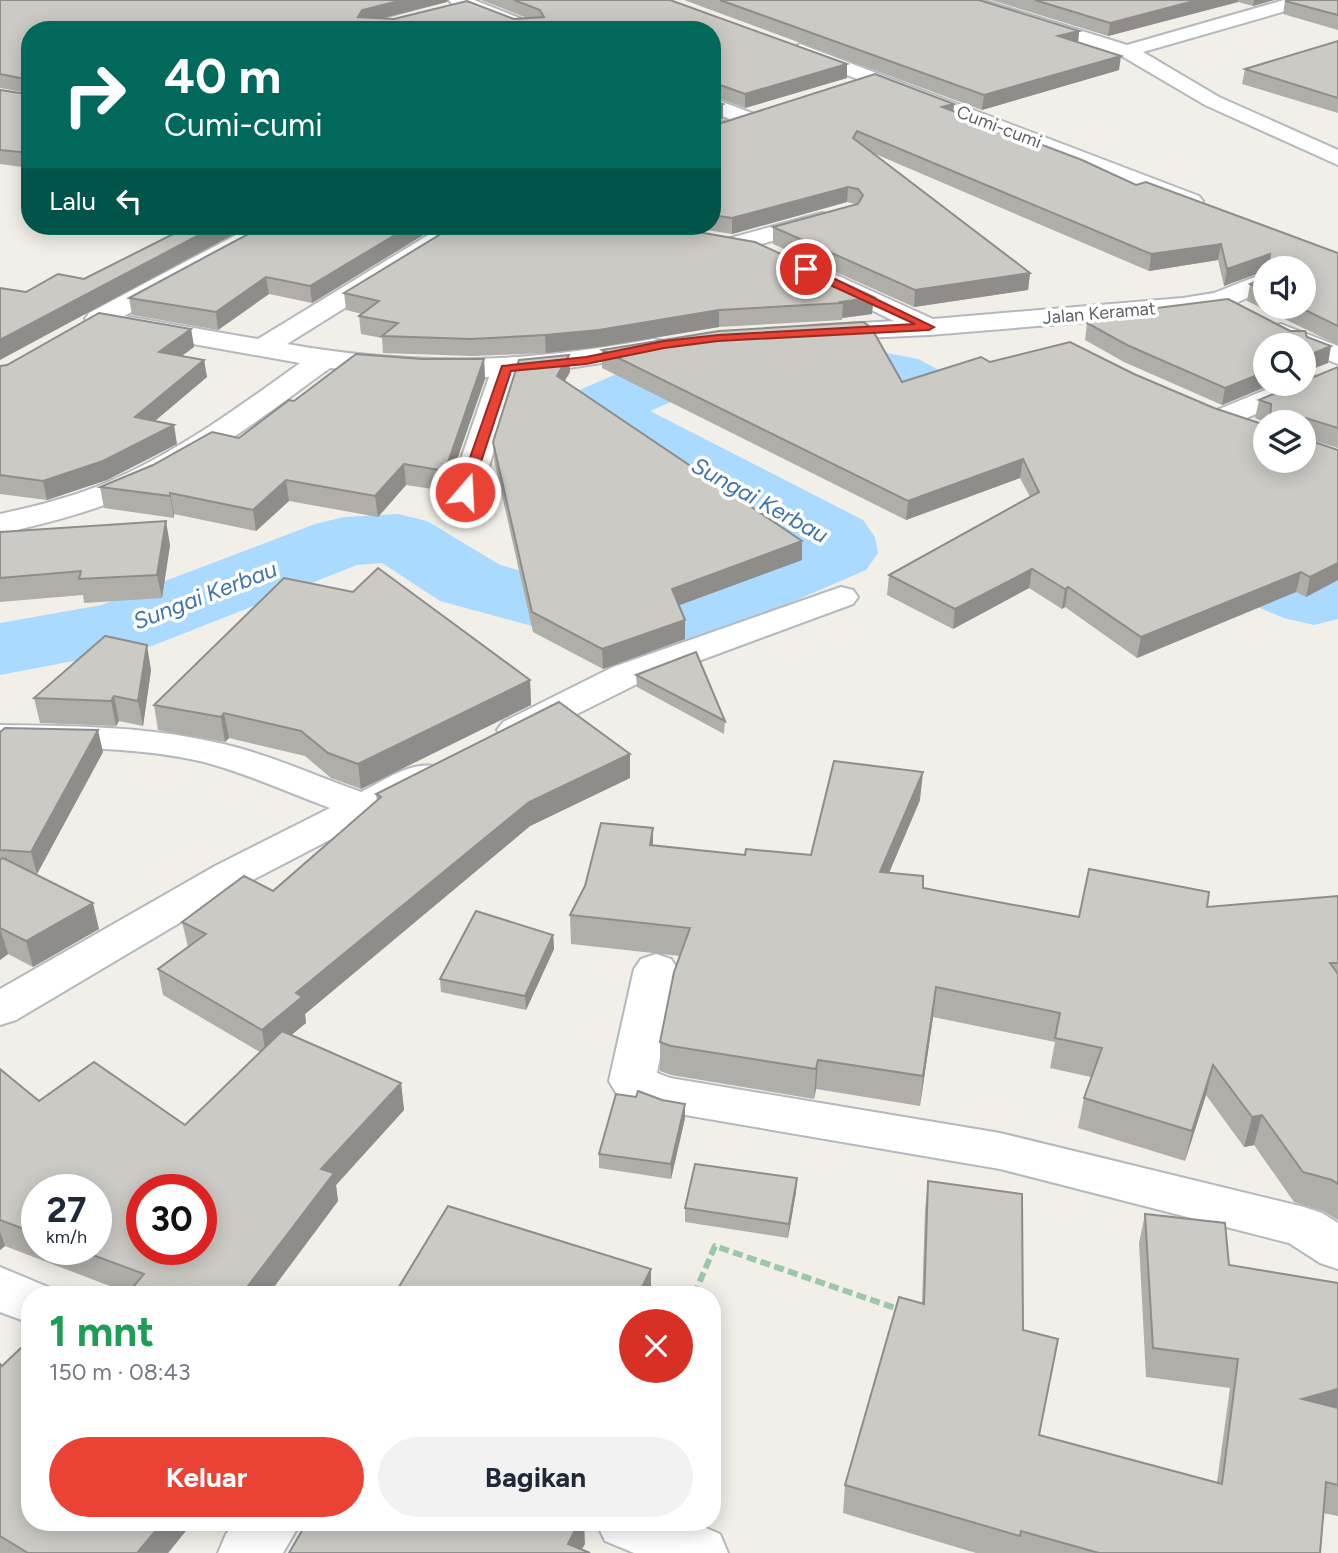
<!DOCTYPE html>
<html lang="id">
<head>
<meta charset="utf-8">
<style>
  :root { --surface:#fff; --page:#f2f2f3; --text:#1f2937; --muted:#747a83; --accent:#ea4335 }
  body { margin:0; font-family:Figtree,sans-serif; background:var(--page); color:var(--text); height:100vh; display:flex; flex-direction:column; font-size:26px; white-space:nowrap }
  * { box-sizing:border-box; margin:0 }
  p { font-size:23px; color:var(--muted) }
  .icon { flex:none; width:38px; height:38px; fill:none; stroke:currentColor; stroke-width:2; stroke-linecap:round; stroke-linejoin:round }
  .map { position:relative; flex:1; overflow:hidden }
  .side { position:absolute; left:21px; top:1286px; width:700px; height:245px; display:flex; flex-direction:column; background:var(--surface); border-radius:28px; box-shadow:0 4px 18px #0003 }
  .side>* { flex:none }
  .top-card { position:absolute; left:21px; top:21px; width:700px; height:214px; border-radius:28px; box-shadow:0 4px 18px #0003; background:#00695c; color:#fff; overflow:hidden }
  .fabs { position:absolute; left:1253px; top:256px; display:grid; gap:14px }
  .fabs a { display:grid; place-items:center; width:63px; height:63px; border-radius:50%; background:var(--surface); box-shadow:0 4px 18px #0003; font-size:35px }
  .speed { position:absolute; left:21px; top:1174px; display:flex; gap:14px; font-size:35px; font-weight:700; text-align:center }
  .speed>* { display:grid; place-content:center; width:91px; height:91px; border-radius:50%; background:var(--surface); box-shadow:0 4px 18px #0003; line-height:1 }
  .speed small { font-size:18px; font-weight:400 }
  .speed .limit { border:10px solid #d22; background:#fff; color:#111 }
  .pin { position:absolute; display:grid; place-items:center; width:60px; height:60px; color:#fff; margin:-30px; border:4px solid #fff; border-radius:50%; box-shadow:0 2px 7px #0007 }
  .me { position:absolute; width:77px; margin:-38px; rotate:19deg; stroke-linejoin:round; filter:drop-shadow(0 0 5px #0008) }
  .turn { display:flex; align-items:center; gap:24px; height:147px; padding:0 28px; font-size:32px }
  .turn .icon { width:91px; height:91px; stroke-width:2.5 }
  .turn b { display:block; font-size:49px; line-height:60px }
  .then { display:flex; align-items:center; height:66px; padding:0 28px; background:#0003; gap:14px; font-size:26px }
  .round { display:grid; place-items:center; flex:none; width:74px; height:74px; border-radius:37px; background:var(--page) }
  .overview { display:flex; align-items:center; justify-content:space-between; height:119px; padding:0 28px }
  h1 { font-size:42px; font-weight:700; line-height:52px; color:#1e9e55 }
  .button { display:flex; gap:14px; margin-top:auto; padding:14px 28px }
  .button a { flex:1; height:80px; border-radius:42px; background:var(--accent); color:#fff; font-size:28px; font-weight:700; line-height:80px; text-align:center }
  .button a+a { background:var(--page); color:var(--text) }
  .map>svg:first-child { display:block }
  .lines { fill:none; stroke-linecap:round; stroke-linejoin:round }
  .river { fill:#aadaff; fill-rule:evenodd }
  .minor-casing { stroke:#b5b8bc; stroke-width:4 }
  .path { stroke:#9cc7a9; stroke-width:6; stroke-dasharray:10 4.5; stroke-linecap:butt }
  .minor { fill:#fff; fill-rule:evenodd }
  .wall { fill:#afaea9; fill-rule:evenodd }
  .shaded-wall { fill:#8f8d8a }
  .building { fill:#cccac5; stroke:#8f8d8a; stroke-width:2; fill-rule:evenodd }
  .route { fill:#ea4335; stroke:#982c22; stroke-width:2 }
  .labels { text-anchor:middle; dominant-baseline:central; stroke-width:7; stroke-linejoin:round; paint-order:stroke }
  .far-street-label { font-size:18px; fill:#5f6368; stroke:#fff }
  .water-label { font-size:23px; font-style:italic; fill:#4174aa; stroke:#fff }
</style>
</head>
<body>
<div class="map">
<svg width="1338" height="1553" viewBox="0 0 1338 1553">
  <rect width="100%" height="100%" fill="#f1efe8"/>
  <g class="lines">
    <!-- river -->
    <g class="river">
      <polygon points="846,345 918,359 1048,427 1059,443 1048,459 1022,465 996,459 873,392 846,387 680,398 650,411 863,520 875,537 878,553 866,570 681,650 650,658 440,601 382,563 357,565 152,646 0,675 0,623 102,605 315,524 344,517 398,514 427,521 500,565 643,604 788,544 592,440 566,406 577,391 642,363 667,357"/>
      <polygon points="1174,519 1203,526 1318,572 1338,567 1338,619 1314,625 1284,618 1145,560 1133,543 1145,526"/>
    </g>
    <!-- minor casing -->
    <g class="minor-casing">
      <g id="minor">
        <polygon points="449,0 474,0 540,26 542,30 516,30 452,4"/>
        <polygon points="954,0 982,0 1127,45 1284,0 1313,0 1310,4 1143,52 1219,97 1338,150 1338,165 1205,105 1120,55 957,4"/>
        <polygon points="800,44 1199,196 1203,201 1199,206 1183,206 793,54 790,50"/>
        <polygon points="712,98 752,113 754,122 751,127 712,139 712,126 730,119 712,112"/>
        <polygon points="822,213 830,215 834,220 830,225 732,252 723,250 720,245 723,240"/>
        <path d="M253,226H283L280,231L124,316L258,339L443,226H471L468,231L287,344C418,367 523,363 653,339L663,341L667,347L663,353L653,355L517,376L481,492L465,514L454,516L443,514L438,507L450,491L489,377L416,376L330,368C265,415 202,465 128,496C87,513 43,524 0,534V514C37,506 73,497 108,482C178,452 239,407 300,363L98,327L89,325L85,319L89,313Z"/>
        <polygon points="825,270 933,319 1183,298 1214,293 1265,273 1265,290 1229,306 1183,314 929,335 821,340 811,338 808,332 811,326 894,321 816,283 812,278 816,273"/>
        <path d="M1281,324L1338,346V364L1304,351V345C1290,345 1276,344 1268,332L1271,326Z"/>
        <polygon points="1304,375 1317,377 1321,383 1317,389 1232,424 1222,427 1212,424 1207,418 1212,412 1282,383 1304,383"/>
        <polygon points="841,587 853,590 858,597 853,604 639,683 529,738 516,741 503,738 497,730 503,722 613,667"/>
        <path d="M0,725C72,726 143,726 214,742C264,752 313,775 361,792C386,780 411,760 439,767L444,775L439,783L245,884L16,1020L0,1025V989L215,866L330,808C289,793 246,773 204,762C137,746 68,748 0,747Z"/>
        <polygon points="656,954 671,959 678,969 657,1073 670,1078 1000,1133 1304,1207 1322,1213 1338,1223 1338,1269 1320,1263 1289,1243 1000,1169 662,1111 616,1093 609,1081 634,969 641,959"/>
        <polygon points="0,1267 48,1287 53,1295 30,1295 30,1323 0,1312"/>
        <polygon points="236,1522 301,1522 283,1553 218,1553 226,1534"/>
        <polygon points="596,1522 692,1522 720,1534 728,1553 634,1553 605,1541"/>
      </g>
    </g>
    <!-- path -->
    <polyline class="path" points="694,1295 715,1246 898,1309"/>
    <!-- minor -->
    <use href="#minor" class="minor"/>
  </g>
  <!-- wall -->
  <g class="wall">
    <polygon points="0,0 448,0 447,2 383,19 394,19 527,18 481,0 670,0 847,78 745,108 712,96 712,30 30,30 30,168 0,164 0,90 27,94 28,93 0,88"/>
    <polygon points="684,0 979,0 1079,31 1078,43 1119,70 982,110"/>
    <polygon points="991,0 1274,0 1253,6 1238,2 1108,36"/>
    <polygon points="1338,0 1338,30 1283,14 1285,1"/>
    <polygon points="1338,41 1338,113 1242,84 1245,69"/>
    <polygon points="953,112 1136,185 1338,253 1338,345 1247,301 1250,284 1265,277 1265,306 1304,306 1304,268 1265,268 1224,286 1218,260 1149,271 873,153 1030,273 1028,290 914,307 773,244 773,227 855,204 847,202 732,234 681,226 712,226 712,126"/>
    <polygon points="438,226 312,303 269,294 218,330 132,315 129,298"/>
    <polygon points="663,226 872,314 842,318 842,320 719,327 599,347 546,353 472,356 383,353 382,338 361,334 359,316 362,314 346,310 344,293"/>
    <polygon points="1087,323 1290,331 1331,346 1328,363 1304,372 1304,345 1265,383 1275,383 1222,405 1124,362 1085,340"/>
    <polygon points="191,329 194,347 182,356 204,360 207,377 155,421 177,444 107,480 47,500 0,494 0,366"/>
    <polygon points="602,350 902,382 990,362 1265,460 1304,422 1265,422 1255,418 1259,400 1338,367 1338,448 1305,438 1305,439 1338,450 1338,580 1306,597 1296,592 1137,658 1065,607 1062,609 1029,588 953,629 887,595 889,575 1030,497 1020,478 906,520 602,368"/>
    <polygon points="422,359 484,359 485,379 446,491 406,485 378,517 289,501 256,531 174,514 174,518 104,508 100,487 239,438 294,401"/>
    <polygon points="570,372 565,381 802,541 802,560 679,605 685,620 685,639 603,669 533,632 494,460 493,442"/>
    <polygon points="0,532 170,545 162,598 84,603 83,595 0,602"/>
    <polygon points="151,670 143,726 119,721 116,726 40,723 34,698"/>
    <polygon points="636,675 725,721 724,734 637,687"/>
    <polygon points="530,680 531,705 361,789 331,778 305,756 229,738 225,742 158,730 154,705"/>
    <polygon points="0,732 103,752 37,874 99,929 33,967 8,954 0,960"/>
    <path d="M630,778L530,826L305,1014L306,1023L291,1035L401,1083L404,1110L336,1185L338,1201L268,1295H129L128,1293L5,1246L0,1250V1069L39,1101L185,1125L260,1052L163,995L158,969L188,947L182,922L273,891L377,801L376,794ZM37,1190L96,1250H37Z"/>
    <polygon points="920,800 889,873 923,888 1079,917 1338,896 1338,1220 1323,1211 1294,1202 1254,1145 1244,1147 1206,1095 1185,1161 1078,1128 1084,1098 1091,1077 1050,1068 1055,1042 933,1017 920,1106 816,1089 814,1099 671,1075 660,1071 660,1042 680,956 571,944 570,915 653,828 653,845 745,855 811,855"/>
    <polygon points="553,935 554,949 526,1010 441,992 440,979"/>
    <polygon points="685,1118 671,1179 599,1168 599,1154"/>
    <polygon points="797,1178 796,1192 788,1238 685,1222 685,1208"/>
    <polygon points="928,1181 1023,1330 1039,1436 1217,1482 1230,1388 1146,1377 1139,1243 1145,1214 1229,1265 1338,1283 1338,1516 1323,1513 1320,1553 976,1553 843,1513 845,1485 922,1303 925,1210"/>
    <polygon points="0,1364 193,1522 168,1553 0,1553"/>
  </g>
  <!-- shaded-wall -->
  <g class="shaded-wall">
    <polygon points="403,0 448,0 447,2 363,23 358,17 362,10"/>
    <polygon points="1198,0 1238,0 1238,2 1108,36 1110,23"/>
    <polygon points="1254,0 1274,0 1253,6"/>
    <polygon points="1079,31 1078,44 1058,36"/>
    <polygon points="1121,56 1119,70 982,110 984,95"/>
    <polygon points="847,64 847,78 745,108 745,94"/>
    <polygon points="723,104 723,119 712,123 712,109"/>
    <polygon points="954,104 953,118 942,107"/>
    <polygon points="848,187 847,202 732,234 732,218"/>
    <polygon points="216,226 249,226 0,360 0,340"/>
    <polygon points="410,226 438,226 312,303 310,286"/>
    <polygon points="1221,244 1218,260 1149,271 1151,254"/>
    <polygon points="1270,254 1267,268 1265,268 1265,271 1224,286 1227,269"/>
    <polygon points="1030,273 1028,290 914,307 915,290"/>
    <polygon points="266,277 269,294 218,330 216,312"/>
    <polygon points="874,297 872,314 842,318 843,303 841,302"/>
    <polygon points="719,310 719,327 599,347 546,353 545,335"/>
    <polygon points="191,329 194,347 162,370 159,352"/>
    <polygon points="1331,346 1328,363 1304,372 1307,356"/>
    <polygon points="569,355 570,372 557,393 557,376"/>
    <polygon points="484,359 485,379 446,491 445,471"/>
    <polygon points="204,360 207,377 138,435 135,417"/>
    <polygon points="1265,372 1265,383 1275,383 1222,405 1225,388"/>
    <polygon points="174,425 177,444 107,480 47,500 43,481"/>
    <polygon points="1023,459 1020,478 906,520 908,501"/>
    <polygon points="404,464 406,485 378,517 375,496"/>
    <polygon points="286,480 289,501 256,531 253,510"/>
    <polygon points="170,493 174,514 174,518 170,496"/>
    <polygon points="166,521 170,545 162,598 157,575"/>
    <polygon points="802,541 802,560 672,608 672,589"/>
    <polygon points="1338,563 1338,580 1306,597 1310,577"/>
    <polygon points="1032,569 1029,588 953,629 955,609"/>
    <polygon points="1301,572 1296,592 1137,658 1141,637"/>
    <polygon points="1068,587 1065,607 1062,609 1065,589"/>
    <polygon points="685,620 685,639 603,669 602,649"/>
    <polygon points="147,645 151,670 143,726 138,701"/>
    <polygon points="530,680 531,705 361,789 358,764"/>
    <polygon points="114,696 119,721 116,726 111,701"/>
    <polygon points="224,713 229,738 225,742 221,717"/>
    <polygon points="98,730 103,752 37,874 31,852"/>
    <polygon points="630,754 630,778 530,826 305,1014 306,1023 266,1056 262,1030 296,993 529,802"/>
    <polygon points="923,772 920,800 877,901 880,872"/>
    <polygon points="653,828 653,857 650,845"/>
    <polygon points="93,903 99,929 33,967 26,941"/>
    <polygon points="0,928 8,954 0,960"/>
    <polygon points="553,935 554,949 526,1010 525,996"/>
    <polygon points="936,987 933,1017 920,1106 923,1076"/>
    <polygon points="818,1060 816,1089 814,1099 816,1069"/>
    <polygon points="1213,1065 1206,1095 1185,1161 1192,1131"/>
    <polygon points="401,1083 404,1110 336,1185 338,1201 268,1295 241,1295 321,1169"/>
    <polygon points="685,1104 685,1118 671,1179 671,1164"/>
    <polygon points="1262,1115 1254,1145 1244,1147 1252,1117"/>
    <polygon points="797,1178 796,1192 788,1238 789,1224"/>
    <polygon points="0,1231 5,1246 0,1250"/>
    <polygon points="651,1269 651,1295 638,1295"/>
    <polygon points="1338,1389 1338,1415 1302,1399"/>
    <polygon points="163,1522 193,1522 168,1553 137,1553"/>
    <polygon points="579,1522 584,1522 585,1544 580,1553 568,1544"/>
  </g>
  <!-- building -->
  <g class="building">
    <polygon points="0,0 403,0 362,10 358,17 394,19 467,1 514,19 544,17 540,10 514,0 670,0 847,64 745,94 712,82 712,30 30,30 30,80 0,74"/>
    <polygon points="720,0 979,0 1079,31 1058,36 1121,56 984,95"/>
    <polygon points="1035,0 1198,0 1110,23"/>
    <polygon points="1290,0 1338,0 1338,15 1285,1"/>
    <polygon points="1338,41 1338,98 1245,69"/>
    <polygon points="875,74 954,104 942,107 1082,160 1136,185 1146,182 1338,253 1338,326 1297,306 1304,306 1304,268 1269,268 1270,254 1227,269 1221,244 1151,254 857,131 853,138 1030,273 915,290 773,227 858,204 863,195 858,189 848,187 732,218 712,215 712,126"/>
    <polygon points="0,90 27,94 30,92 30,153 0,150"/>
    <polygon points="712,100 723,104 712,109"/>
    <polygon points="189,226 216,226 0,340 0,288 26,292 58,274 84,279"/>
    <polygon points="263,226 410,226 310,286 266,277 216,312 129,298"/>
    <polygon points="454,226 664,226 755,242 874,297 841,302 843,303 719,310 599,330 545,335 471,339 382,336 398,323 359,316 379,301 344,293"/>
    <polygon points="1265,277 1265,291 1250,284"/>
    <polygon points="1228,299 1290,331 1305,331 1307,337 1331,346 1307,356 1305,363 1304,363 1304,345 1265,345 1265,372 1225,388 1127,345 1087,323 1117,313"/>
    <polygon points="99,313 191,329 159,352 204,360 135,417 174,425 103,461 43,481 0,475 0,366 7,365"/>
    <polygon points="864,322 872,329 902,382 981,357 990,362 1070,342 1134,374 1214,408 1265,425 1265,460 1304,460 1304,422 1270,422 1271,404 1259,400 1299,383 1304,383 1304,381 1338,367 1338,428 1306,418 1305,439 1338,450 1338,563 1310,577 1301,572 1141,637 1068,587 1065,589 1032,569 955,609 889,575 1039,492 1023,459 908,501 602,350 719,331"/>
    <polygon points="356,354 422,359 484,359 445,471 404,464 375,496 286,480 253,510 170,493 170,496 100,487 153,465 212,432 239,438 289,400 294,401"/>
    <polygon points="569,355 557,376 802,541 672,589 685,620 602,649 532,612 493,442 519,360"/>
    <polygon points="166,521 157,575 79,579 81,571 0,578 0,532"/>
    <polygon points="378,568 530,680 358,764 328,753 301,731 224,713 221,717 154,705 284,578 353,592"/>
    <polygon points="105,636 147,645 138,701 114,696 111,701 34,698"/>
    <polygon points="696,652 725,721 636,675"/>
    <polygon points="559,702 630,754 529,802 296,993 302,997 262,1030 158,969 206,934 182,922 244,876 273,891 381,797 376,794"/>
    <polygon points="5,728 98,730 31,852 0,850 0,732"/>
    <polygon points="834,761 923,772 880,872 923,876 923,888 1079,917 1089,869 1209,892 1207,907 1338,896 1338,963 1330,963 1338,974 1338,1184 1332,1180 1303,1172 1262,1115 1252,1117 1213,1065 1192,1131 1084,1098 1102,1048 1055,1038 1060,1013 936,987 923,1076 818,1060 816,1069 671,1046 660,1042 674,972 690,928 570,915 585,886 601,823 653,828 650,845 745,855 746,849 811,855"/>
    <polygon points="3,858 93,903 26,941 0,928 0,860"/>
    <polygon points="476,911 553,935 525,996 440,979"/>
    <path d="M282,1031L401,1083L321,1169L334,1173L241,1295H134L128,1293L144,1274L79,1250H96V1190H37V1234L0,1220V1069L39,1101L94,1062L185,1125ZM142,1190H201V1250H142Z"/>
    <polygon points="638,1091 662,1100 685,1104 671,1164 599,1154 616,1094 636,1097"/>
    <polygon points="695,1164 797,1178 789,1224 685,1208"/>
    <polygon points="928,1181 1022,1194 1023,1330 1058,1339 1039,1435 1222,1484 1238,1359 1153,1348 1145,1214 1225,1223 1229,1265 1338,1283 1338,1389 1302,1399 1338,1408 1338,1485 1326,1482 1320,1553 1099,1553 1021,1531 1020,1536 845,1485 899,1297 924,1304"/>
    <polygon points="448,1206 651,1269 638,1295 394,1295"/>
    <polygon points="24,1345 30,1348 30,1522 163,1522 137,1553 28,1553 0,1536 0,1364 2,1366"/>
    <polygon points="307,1522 579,1522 568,1544 590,1553 289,1553"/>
  </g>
  <!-- route -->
  <polygon class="route" points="802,267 810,267 934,327 929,330 718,341 664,348 586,364 511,371 471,492 465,496 458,492 502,366 586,357 664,341 718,335 915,324 802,272"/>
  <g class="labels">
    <!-- far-street labels -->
    <g class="far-street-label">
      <text transform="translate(999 127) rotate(21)">Cumi-cumi</text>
      <text transform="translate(1099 313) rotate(-5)">Jalan Keramat</text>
    </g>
    <!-- water labels -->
    <g class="water-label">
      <text transform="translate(760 500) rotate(29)">Sungai Kerbau</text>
      <text transform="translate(205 595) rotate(-21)">Sungai Kerbau</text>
    </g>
  </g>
</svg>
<div class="fabs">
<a><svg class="icon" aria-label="sound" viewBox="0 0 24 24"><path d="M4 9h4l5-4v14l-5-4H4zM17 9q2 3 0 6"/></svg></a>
<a><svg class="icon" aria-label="search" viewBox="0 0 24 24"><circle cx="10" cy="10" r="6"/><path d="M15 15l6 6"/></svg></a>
<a><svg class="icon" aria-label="layers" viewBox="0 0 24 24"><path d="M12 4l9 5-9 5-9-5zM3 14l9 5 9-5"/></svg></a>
</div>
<div class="speed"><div>27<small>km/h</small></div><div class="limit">30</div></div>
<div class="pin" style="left:806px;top:269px;background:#d93025"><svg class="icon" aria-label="arrive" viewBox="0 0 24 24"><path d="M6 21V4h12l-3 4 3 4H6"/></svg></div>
<svg class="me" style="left:465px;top:492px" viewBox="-20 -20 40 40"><circle r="17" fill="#ea4335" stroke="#fff" stroke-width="3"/><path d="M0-11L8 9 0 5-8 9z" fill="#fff"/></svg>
<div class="top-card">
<div class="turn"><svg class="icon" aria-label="right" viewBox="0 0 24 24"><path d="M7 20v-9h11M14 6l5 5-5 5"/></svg><div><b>40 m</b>Cumi-cumi</div></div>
<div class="then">Lalu<svg class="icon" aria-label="left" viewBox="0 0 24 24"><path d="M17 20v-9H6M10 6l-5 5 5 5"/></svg></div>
</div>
<section class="side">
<div class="overview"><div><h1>1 mnt</h1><p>150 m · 08:43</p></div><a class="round" style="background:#d93025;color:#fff"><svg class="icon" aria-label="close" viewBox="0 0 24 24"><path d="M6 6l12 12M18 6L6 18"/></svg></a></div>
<div class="button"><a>Keluar</a><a>Bagikan</a></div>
</section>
</div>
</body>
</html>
